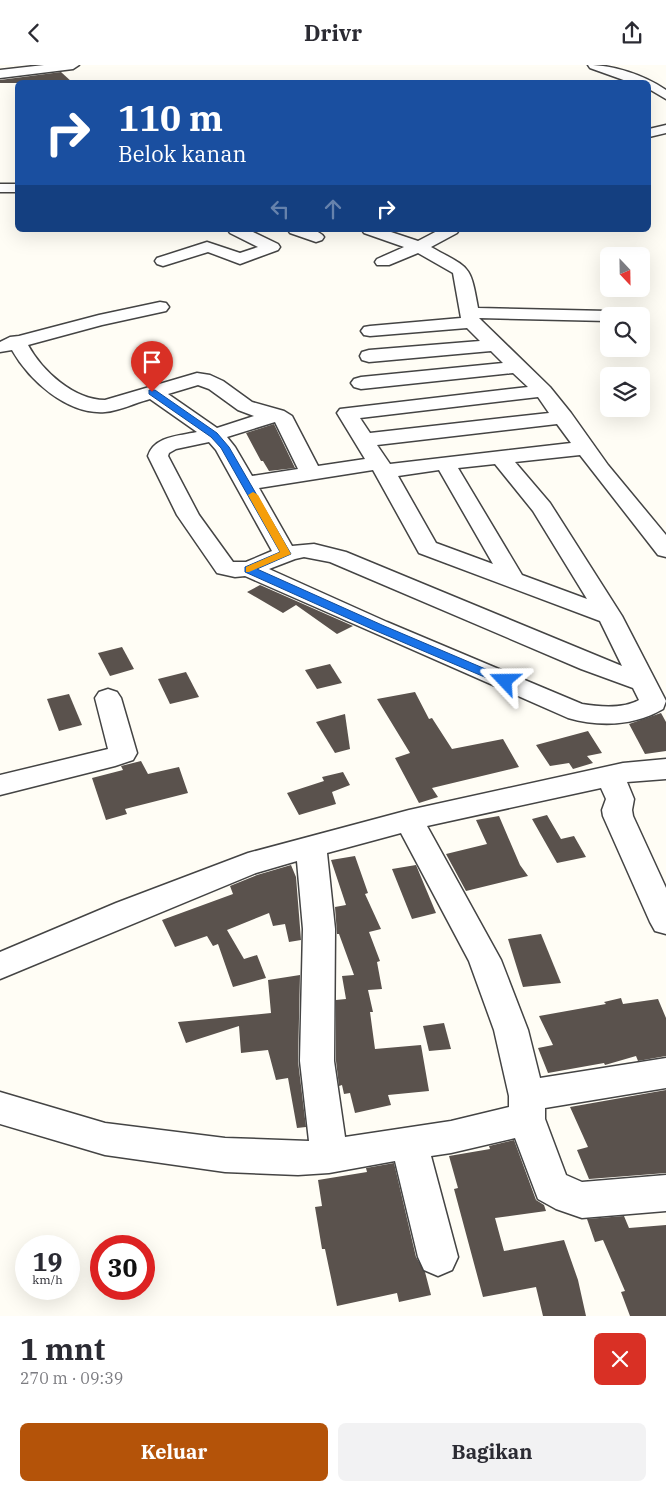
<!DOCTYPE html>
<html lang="id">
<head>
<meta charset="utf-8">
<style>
  :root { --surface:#fff; --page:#f2f2f3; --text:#2b2b33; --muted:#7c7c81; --accent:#b45309 }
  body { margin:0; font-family:"IBM Plex Serif",serif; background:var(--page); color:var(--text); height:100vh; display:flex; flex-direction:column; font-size:19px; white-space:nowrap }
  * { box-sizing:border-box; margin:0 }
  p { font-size:16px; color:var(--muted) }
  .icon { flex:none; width:28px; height:28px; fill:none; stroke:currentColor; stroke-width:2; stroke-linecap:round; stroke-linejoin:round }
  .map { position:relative; height:1251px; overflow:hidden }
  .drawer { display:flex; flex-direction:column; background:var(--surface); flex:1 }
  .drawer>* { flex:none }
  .guide { position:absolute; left:15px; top:15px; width:636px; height:152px; border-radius:8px; box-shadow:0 5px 20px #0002; background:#1a4fa0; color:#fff; overflow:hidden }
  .needle { width:32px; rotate:158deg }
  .tools { position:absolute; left:600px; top:182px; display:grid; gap:10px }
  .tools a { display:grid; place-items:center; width:50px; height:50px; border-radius:8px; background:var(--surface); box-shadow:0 5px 20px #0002; font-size:25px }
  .speed { position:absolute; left:15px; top:1170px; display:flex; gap:10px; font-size:25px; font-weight:700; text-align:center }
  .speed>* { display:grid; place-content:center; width:65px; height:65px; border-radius:50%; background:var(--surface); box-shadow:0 5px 20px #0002; line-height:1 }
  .speed small { font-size:12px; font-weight:400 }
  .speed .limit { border:8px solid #d22; background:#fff; color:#111 }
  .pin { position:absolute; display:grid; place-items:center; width:42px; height:42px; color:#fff; margin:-51px -21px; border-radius:50% 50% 50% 0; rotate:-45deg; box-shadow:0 0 5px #0007 }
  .pin .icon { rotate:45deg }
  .me { position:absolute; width:55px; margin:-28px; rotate:293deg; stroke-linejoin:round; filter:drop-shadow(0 0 4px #0008) }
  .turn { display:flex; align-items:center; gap:18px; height:105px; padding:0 20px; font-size:22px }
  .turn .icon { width:65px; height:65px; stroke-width:2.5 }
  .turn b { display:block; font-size:35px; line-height:42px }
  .lanes { display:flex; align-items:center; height:48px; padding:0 20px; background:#0003; justify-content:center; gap:25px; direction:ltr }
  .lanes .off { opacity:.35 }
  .round { display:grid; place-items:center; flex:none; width:52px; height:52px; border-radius:8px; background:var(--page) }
  .summary { display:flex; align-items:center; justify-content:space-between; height:85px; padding:0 20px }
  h1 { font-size:30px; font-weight:800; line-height:38px }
  .action { display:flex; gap:10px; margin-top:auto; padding:10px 20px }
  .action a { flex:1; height:58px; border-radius:8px; background:var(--accent); color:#fff; font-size:20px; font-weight:800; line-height:58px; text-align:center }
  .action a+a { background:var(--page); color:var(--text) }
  header { display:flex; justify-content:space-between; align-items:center; height:65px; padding:0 20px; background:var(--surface); font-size:22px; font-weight:800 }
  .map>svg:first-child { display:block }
  .building { fill:#5a524d }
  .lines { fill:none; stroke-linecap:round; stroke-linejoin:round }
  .minor-casing { stroke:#444; stroke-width:3 }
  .minor { fill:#fff; fill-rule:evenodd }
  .route { fill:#1a73e8; stroke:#114b97 }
  .slow { fill:#f59e0b }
</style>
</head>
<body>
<header><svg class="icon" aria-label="back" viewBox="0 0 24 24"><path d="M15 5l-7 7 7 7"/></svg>Drivr<svg class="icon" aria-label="share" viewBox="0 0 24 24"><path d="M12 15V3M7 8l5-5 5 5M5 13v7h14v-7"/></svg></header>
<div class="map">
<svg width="666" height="1251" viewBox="0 0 666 1251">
  <rect width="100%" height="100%" fill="#fffdf5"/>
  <!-- building -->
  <g class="building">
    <polygon points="61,7 73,18 0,18 0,15"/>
    <polygon points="274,359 295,403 269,406 263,396 261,396 246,368"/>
    <polygon points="260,520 353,561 337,569 296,540 283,548 247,527"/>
    <polygon points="122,582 134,604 110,611 98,588"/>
    <polygon points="330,599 342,618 317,624 305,605"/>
    <polygon points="186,607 199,632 170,639 158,614"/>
    <polygon points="415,627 429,654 432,653 452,684 503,674 519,702 432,723 438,732 419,738 395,693 410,688 377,634"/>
    <polygon points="69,629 82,660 59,666 47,634"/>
    <polygon points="661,648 666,657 666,686 645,689 629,659"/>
    <polygon points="345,649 350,684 335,688 316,657"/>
    <polygon points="588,666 602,688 587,691 593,698 573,704 569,698 550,701 536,680"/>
    <polygon points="141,696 148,709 179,702 188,728 125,744 127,749 106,755 92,713 123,705 121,701"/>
    <polygon points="343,707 350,720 332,727 336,739 299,750 287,728 324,716 322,712"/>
    <polygon points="547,750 561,774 574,771 586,792 557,798 532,754"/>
    <polygon points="499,751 520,800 528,811 466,826 446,789 487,779 476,755"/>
    <polygon points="355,791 368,828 365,829 381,864 369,867 380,896 377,897 382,924 368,925 373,947 370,947 375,984 421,980 429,1026 388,1030 391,1040 355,1048 350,1028 344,1029 342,1020 339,1021 336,996 336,935 346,934 342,911 354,910 339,869 337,869 335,842 346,840 331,795"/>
    <polygon points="291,800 296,812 301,875 289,877 285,859 273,861 269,848 227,865 244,894 257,890 266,913 233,922 218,879 213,881 207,871 175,882 162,855 233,829 230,821 257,810"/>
    <polygon points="416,800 436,848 412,854 392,804"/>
    <polygon points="541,869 561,918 523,922 508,874"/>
    <polygon points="300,910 298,996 306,1062 297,1063 288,1013 276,1015 268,985 241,988 239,961 186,978 178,957 271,948 268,915"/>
    <polygon points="621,933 623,939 658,934 666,953 666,991 638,996 636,991 605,1000 604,998 548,1008 538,983 553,980 539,951 606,939 604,937"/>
    <polygon points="444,958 451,984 429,986 423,961"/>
    <polygon points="666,1025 666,1108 589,1114 577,1085 588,1082 570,1042"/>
    <polygon points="514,1075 536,1135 544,1140 546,1146 495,1153 504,1186 564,1175 578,1215 586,1251 543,1251 536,1222 483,1232 454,1124 458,1123 449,1091 490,1084 489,1081"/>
    <polygon points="394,1098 416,1192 425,1207 431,1230 399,1237 397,1228 337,1241 325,1184 322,1184 315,1142 322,1141 318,1115 367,1107 366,1103"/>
    <polygon points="624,1151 629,1163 666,1160 666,1251 630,1251 621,1227 625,1226 603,1175 595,1177 587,1154"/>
  </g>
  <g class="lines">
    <!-- minor casing -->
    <g class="minor-casing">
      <g id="minor">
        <polygon points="44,0 79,0 73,4 0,13 0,5"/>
        <path d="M588,0C614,0 644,10 666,25V34L649,24V18H632L590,3Z"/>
        <polygon points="666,60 666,68 649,72 649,64"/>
        <rect x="0" y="119" width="18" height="8"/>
        <polygon points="228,165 249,165 278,179 280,182 278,185 240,199 208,187 163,201 157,199 155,196 157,193 207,177 240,188 258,182 230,168"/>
        <path d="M288,165C299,165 317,162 324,172L322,175L316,177L290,168Z"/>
        <path d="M362,165H385L418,176L439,165H459L457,168L431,182C470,204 470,198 478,243L608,246L614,247L617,251H609L608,256L479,253L550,322L571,348L608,400L666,470V492L658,490L580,390L515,397L550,438L622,551L666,636L663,644C635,661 599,662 568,653L245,511L235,512L217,508L177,450L148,391C154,371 179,371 197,367L150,334C135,338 119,346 105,347C67,350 29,315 12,285L0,287V277L10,272L19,271L99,250L160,237L166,238L169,242L166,246L102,260L28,280C42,306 74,335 105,335L197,308L210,310L223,316L252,337L284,346L292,351L318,401L365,394L337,348L340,344L528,322L513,308L361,324L354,322L351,318L354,314L361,312L503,298L491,286L369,297L362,295L360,291L362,287L369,285L480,276L467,263L370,271L364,270L361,266L364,262L370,261L461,253L453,208L418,188L389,200H377L375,197L377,194L404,182L364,168ZM198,320L209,324L238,345L254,351L217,363L168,329ZM538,332L549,348L370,368L360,353ZM275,357L298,404L252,411L235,382L227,372ZM557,359L571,378L390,399L377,380ZM209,377L216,385L272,486L246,497H233L199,450L168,391L169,388L176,384ZM495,399L533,446L587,534L522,510L458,403ZM373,405L419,488L600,556L622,601L346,487L314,479L292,481L259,423ZM439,405L493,499L436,478L398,411ZM304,492L330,497L581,604L633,623L639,635C623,644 600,642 582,639L387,557L269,504L295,494Z"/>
        <polygon points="108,624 117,627 121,633 137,688 133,695 115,701 0,730 0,710 108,684 95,633 99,627"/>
        <path d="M666,694V714L627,717L634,734L632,745L633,751L666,823V869L655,866L650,857L603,751L602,745L606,734L601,723L427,761L501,895L528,965L540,1013L666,993V1023L545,1043V1054L566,1110L582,1117L666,1110V1146L582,1153L556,1144L538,1134L515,1073L451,1088L431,1091L458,1192L452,1205L438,1211L424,1205L418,1192L395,1096L329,1108L298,1110L225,1107L105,1090L0,1059V1027L105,1058L225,1073L309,1076L300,996L303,864L297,796L256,808L0,914V887L116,838L248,788L409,745L623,698ZM401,768L469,896L494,965L509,1031V1042L451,1056L345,1072L334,996L335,864L327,788Z"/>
      </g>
    </g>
    <!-- minor -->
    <use href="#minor" class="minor"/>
  </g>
  <!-- route -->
  <polygon class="route" points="149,325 155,325 217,368 229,382 291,489 257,504 382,560 509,614 510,616 509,619 501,619 374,565 245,507 245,502 280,487 221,383 211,372 149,329"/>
  <!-- slow -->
  <polygon class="slow" points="253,427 258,430 291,489 249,507 246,507 246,502 280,487 248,430"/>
</svg>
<div class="tools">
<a><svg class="needle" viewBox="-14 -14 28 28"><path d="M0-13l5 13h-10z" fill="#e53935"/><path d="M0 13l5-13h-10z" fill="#7c7c81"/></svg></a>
<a><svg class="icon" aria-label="search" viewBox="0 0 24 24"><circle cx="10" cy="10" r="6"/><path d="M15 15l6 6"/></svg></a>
<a><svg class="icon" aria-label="layers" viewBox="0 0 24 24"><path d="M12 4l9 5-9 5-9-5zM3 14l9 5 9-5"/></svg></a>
</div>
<div class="speed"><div>19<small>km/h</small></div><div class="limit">30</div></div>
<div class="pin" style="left:152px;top:327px;background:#d93025"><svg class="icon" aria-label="arrive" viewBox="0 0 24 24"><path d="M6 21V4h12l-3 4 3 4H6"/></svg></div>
<svg class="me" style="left:505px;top:616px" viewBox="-20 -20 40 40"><path d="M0-17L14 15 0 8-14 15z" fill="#1a73e8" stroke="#fff" stroke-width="4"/></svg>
<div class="guide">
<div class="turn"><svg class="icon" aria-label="right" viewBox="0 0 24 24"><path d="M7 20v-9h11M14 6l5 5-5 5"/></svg><div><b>110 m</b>Belok kanan</div></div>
<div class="lanes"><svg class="icon off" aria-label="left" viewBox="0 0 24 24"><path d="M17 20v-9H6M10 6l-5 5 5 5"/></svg><svg class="icon off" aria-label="ahead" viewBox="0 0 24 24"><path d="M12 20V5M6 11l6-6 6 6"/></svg><svg class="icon" aria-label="right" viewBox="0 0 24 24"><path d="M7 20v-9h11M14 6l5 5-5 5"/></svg></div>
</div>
</div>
<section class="drawer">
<div class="summary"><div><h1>1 mnt</h1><p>270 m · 09:39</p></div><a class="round" style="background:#d93025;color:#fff"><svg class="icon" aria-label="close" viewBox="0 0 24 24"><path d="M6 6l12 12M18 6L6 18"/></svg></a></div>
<div class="action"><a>Keluar</a><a>Bagikan</a></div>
</section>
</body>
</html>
